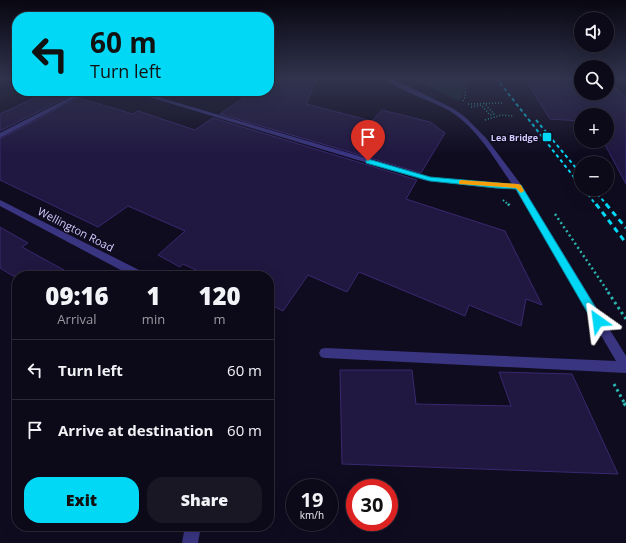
<!DOCTYPE html>
<html lang="en">
<head>
<meta charset="utf-8">
<style>
  :root { --surface:#0c0918; --page:#1a1725; --text:#f1f3f6; --muted:#9a9aa2; --line:#2c2a37; --accent:#00d8f6 }
  body { margin:0; font-family:"Open Sans",sans-serif; background:var(--page); color:var(--text); height:100vh; display:flex; flex-direction:column; font-size:15px; white-space:nowrap }
  * { box-sizing:border-box; margin:0 }
  p { font-size:13px; color:var(--muted) }
  .icon { flex:none; width:22px; height:22px; fill:none; stroke:currentColor; stroke-width:2; stroke-linecap:round; stroke-linejoin:round }
  .map { position:relative; flex:1; overflow:hidden }
  .panel { position:absolute; left:12px; top:271px; width:262px; height:260px; display:flex; flex-direction:column; background:var(--surface); border-radius:16px; box-shadow:0 4px 16px #0002,0 0 0 1px var(--line) }
  .panel>* { flex:none }
  .hud { position:absolute; left:12px; top:12px; width:262px; height:84px; border-radius:16px; box-shadow:0 4px 16px #0002,0 0 0 1px var(--line); background:#00d8f6; color:#111; overflow:hidden }
  .controls { position:absolute; left:574px; top:12px; display:grid; gap:8px }
  .controls a { display:grid; place-items:center; width:40px; height:40px; border-radius:50%; background:var(--surface); box-shadow:0 4px 16px #0002,0 0 0 1px var(--line); font-size:20px }
  .speed { position:absolute; left:286px; top:479px; display:flex; gap:8px; font-size:20px; font-weight:700; text-align:center }
  .speed>* { display:grid; place-content:center; width:52px; height:52px; border-radius:50%; background:var(--surface); box-shadow:0 4px 16px #0002,0 0 0 1px var(--line); line-height:1 }
  .speed small { font-size:10px; font-weight:400 }
  .speed .limit { border:6px solid #d22; background:#fff; color:#111 }
  .pin { position:absolute; display:grid; place-items:center; width:34px; height:34px; color:#fff; margin:-41px -17px; border-radius:50% 50% 50% 0; rotate:-45deg; box-shadow:0 0 4px #0007 }
  .pin .icon { rotate:45deg }
  .me { position:absolute; width:44px; margin:-22px; rotate:329deg; stroke-linejoin:round; filter:drop-shadow(0 0 3px #0008) }
  .turn { display:flex; align-items:center; gap:14px; height:84px; padding:0 12px; font-size:18px }
  .turn .icon { width:52px; height:52px; stroke-width:2.5 }
  .turn b { display:block; font-size:28px; line-height:34px }
  .eta { display:flex; justify-content:space-evenly; align-items:center; height:68px; text-align:center }
  .eta b { font-size:24px; font-weight:800; line-height:28px }
  .action { display:flex; gap:8px; margin-top:auto; padding:8px 12px }
  .action a { flex:1; height:46px; border-radius:16px; background:var(--accent); color:#111; font-size:16px; font-weight:800; line-height:46px; text-align:center }
  .action a+a { background:var(--page); color:var(--text) }
  ul { padding:0; list-style:none }
  li { display:flex; align-items:center; gap:12px; height:60px; padding:0 12px; border-top:1px solid var(--line) }
  li div { flex:1 }
  li b { display:block; font-size:15px }
  li em { font-style:normal }
  .map>svg:first-child { display:block }
  .green { fill:#0f2a2a }
  .building { fill:#211842; stroke:#38296f }
  .lines { fill:none; stroke-linecap:round; stroke-linejoin:round }
  .path-far4 { stroke:#2ab5af; stroke-width:1.5; stroke-dasharray:1 2; stroke-linecap:butt }
  .path-far3 { stroke:#2ab5af; stroke-width:2; stroke-dasharray:1.5 2; stroke-linecap:butt }
  .path-far2 { stroke:#2ab5af; stroke-width:2.5; stroke-dasharray:2 3; stroke-linecap:butt }
  .path-far1 { stroke:#2ab5af; stroke-width:3; stroke-dasharray:2.5 3.5; stroke-linecap:butt }
  .path { stroke:#2ab5af; stroke-width:3.5; stroke-dasharray:3 4.5; stroke-linecap:butt }
  .minor { fill:#3a3581; fill-rule:evenodd }
  .rail-far1 { stroke:#00d8f6; stroke-width:2; stroke-dasharray:3.5 3; stroke-linecap:butt }
  .rail { stroke:#00d8f6; stroke-width:3; stroke-dasharray:5.5 4.5; stroke-linecap:butt }
  .route { fill:#00d8f6; stroke:#008ca0 }
  .slow { fill:#f59e0b }
  .poi-dot { fill:#00d8f6; stroke:#100c20; stroke-width:1.5 }
  .labels { text-anchor:middle; dominant-baseline:central; stroke-width:3; stroke-linejoin:round; paint-order:stroke }
  .far-poi-label { font-size:9px; font-weight:bold; fill:#d2cbff; stroke:#100c20; text-anchor:end }
  .street-label { font-size:11px; fill:#d2cbff; stroke:#100c20 }
</style>
</head>
<body>
<div class="map">
<svg width="626" height="543" viewBox="0 0 626 543">
  <rect width="100%" height="100%" fill="#100c20"/>
  <!-- green -->
  <polygon class="green" points="411,78 464,78 463,93 459,101"/>
  <!-- building -->
  <g class="building">
    <polygon points="269,78 317,78 306,104 372,121 382,110 430,122 445,133 421,173 220,114 253,91 269,91"/>
    <polygon points="524,78 581,80 581,93 607,93 608,81 626,98 626,184 603,141 607,141 607,115 581,115 581,121 550,119"/>
    <polygon points="49,91 69,96 0,131 0,114"/>
    <polygon points="78,98 133,114 138,111 195,130 213,118 417,180 406,199 505,231 542,305 526,299 521,326 469,305 465,316 359,272 347,292 308,275 283,311 269,304 269,276 209,276 183,264 180,267 158,255 185,231 128,206 98,227 0,180 0,139"/>
    <polygon points="0,227 28,243 22,247 75,276 13,276 0,268"/>
    <polygon points="340,370 412,370 416,404 511,406 499,372 572,374 618,474 342,464"/>
  </g>
  <g class="lines">
    <!-- path-far4 -->
    <g class="path-far4">
      <polyline points="463,101 465,97 466,78"/>
      <polyline points="468,104 503,103"/>
      <polyline points="471,107 481,105 490,115 494,114 484,103"/>
      <polyline points="485,120 501,115 513,116"/>
    </g>
    <!-- path-far3 -->
    <polyline class="path-far3" points="503,200 509,205"/>
    <!-- path-far2 -->
    <g class="path-far2">
      <polyline points="508,204 511,207"/>
      <polyline points="555,214 609,293"/>
    </g>
    <!-- path-far1 -->
    <g class="path-far1">
      <polyline points="608,292 626,319"/>
      <polyline points="614,384 625,404"/>
    </g>
    <!-- path -->
    <polyline class="path" points="624,403 626,406"/>
    <!-- minor -->
    <g class="minor">
      <path d="M383,78H391L454,109L465,117L486,138L522,186L626,356V373L325,358L321,357L319,353L321,349L325,348L616,361L515,188H496L427,181L146,96L151,95L431,177L496,184H512C494,158 477,128 450,111C429,99 403,93 383,78Z"/>
      <polygon points="82,91 89,91 0,138 0,133"/>
      <polygon points="0,200 145,273 146,276 132,276 0,206"/>
      <polygon points="185,526 201,526 198,543 182,543"/>
    </g>
    <!-- rail-far1 -->
    <g class="rail-far1">
      <polyline points="496,78 581,186"/>
      <polyline points="536,120 581,174"/>
      <polyline points="584,189 596,205"/>
      <polyline points="593,189 607,205"/>
    </g>
    <!-- rail -->
    <g class="rail">
      <polyline points="596,204 626,243"/>
      <polyline points="606,204 626,228"/>
    </g>
  </g>
  <!-- sky -->
  <linearGradient id="sky" x2="0" y2="1"><stop stop-color="#090712"/><stop offset="0.51" stop-color="#31344e"/><stop offset="1" stop-color="#31344e" stop-opacity="0"/></linearGradient>
  <rect width="626" height="154" fill="url(#sky)"/>
  <!-- route -->
  <polygon class="route" points="368,159 430,177 521,185 602,318 603,321 602,324 594,324 516,189 496,188 430,181 366,163 366,160"/>
  <!-- slow -->
  <polygon class="slow" points="461,180 518,184 521,185 524,191 521,193 516,188 459,184 459,181"/>
  <!-- markers -->
  <rect class="poi-dot" x="542" y="132" width="10" height="10" rx="2"/>
  <g class="labels">
    <!-- far-poi labels -->
    <g class="far-poi-label">
      <text x="538" y="137">Lea Bridge</text>
    </g>
    <!-- street labels -->
    <g class="street-label">
      <text transform="translate(76 229) rotate(27)">Wellington Road</text>
    </g>
  </g>
</svg>
<div class="controls">
<a><svg class="icon" aria-label="sound" viewBox="0 0 24 24"><path d="M4 9h4l5-4v14l-5-4H4zM17 9q2 3 0 6"/></svg></a>
<a><svg class="icon" aria-label="search" viewBox="0 0 24 24"><circle cx="10" cy="10" r="6"/><path d="M15 15l6 6"/></svg></a>
<a>+</a>
<a>−</a>
</div>
<div class="speed"><div>19<small>km/h</small></div><div class="limit">30</div></div>
<div class="pin" style="left:368px;top:161px;background:#d93025"><svg class="icon" aria-label="arrive" viewBox="0 0 24 24"><path d="M6 21V4h12l-3 4 3 4H6"/></svg></div>
<svg class="me" style="left:598px;top:321px" viewBox="-20 -20 40 40"><path d="M0-17L14 15 0 8-14 15z" fill="#00d8f6" stroke="#fff" stroke-width="4"/></svg>
<div class="hud">
<div class="turn"><svg class="icon" aria-label="left" viewBox="0 0 24 24"><path d="M17 20v-9H6M10 6l-5 5 5 5"/></svg><div><b>60 m</b>Turn left</div></div>
</div>
<section class="panel">
<div class="eta">
<div><b>09:16</b><p>Arrival</p></div>
<div><b>1</b><p>min</p></div>
<div><b>120</b><p>m</p></div>
</div>
<ul>
<li><svg class="icon" aria-label="left" viewBox="0 0 24 24"><path d="M17 20v-9H6M10 6l-5 5 5 5"/></svg><div><b>Turn left</b></div><em>60 m</em></li>
<li><svg class="icon" aria-label="arrive" viewBox="0 0 24 24"><path d="M6 21V4h12l-3 4 3 4H6"/></svg><div><b>Arrive at destination</b></div><em>60 m</em></li>
</ul>
<div class="action"><a>Exit</a><a>Share</a></div>
</section>
</div>
</body>
</html>
